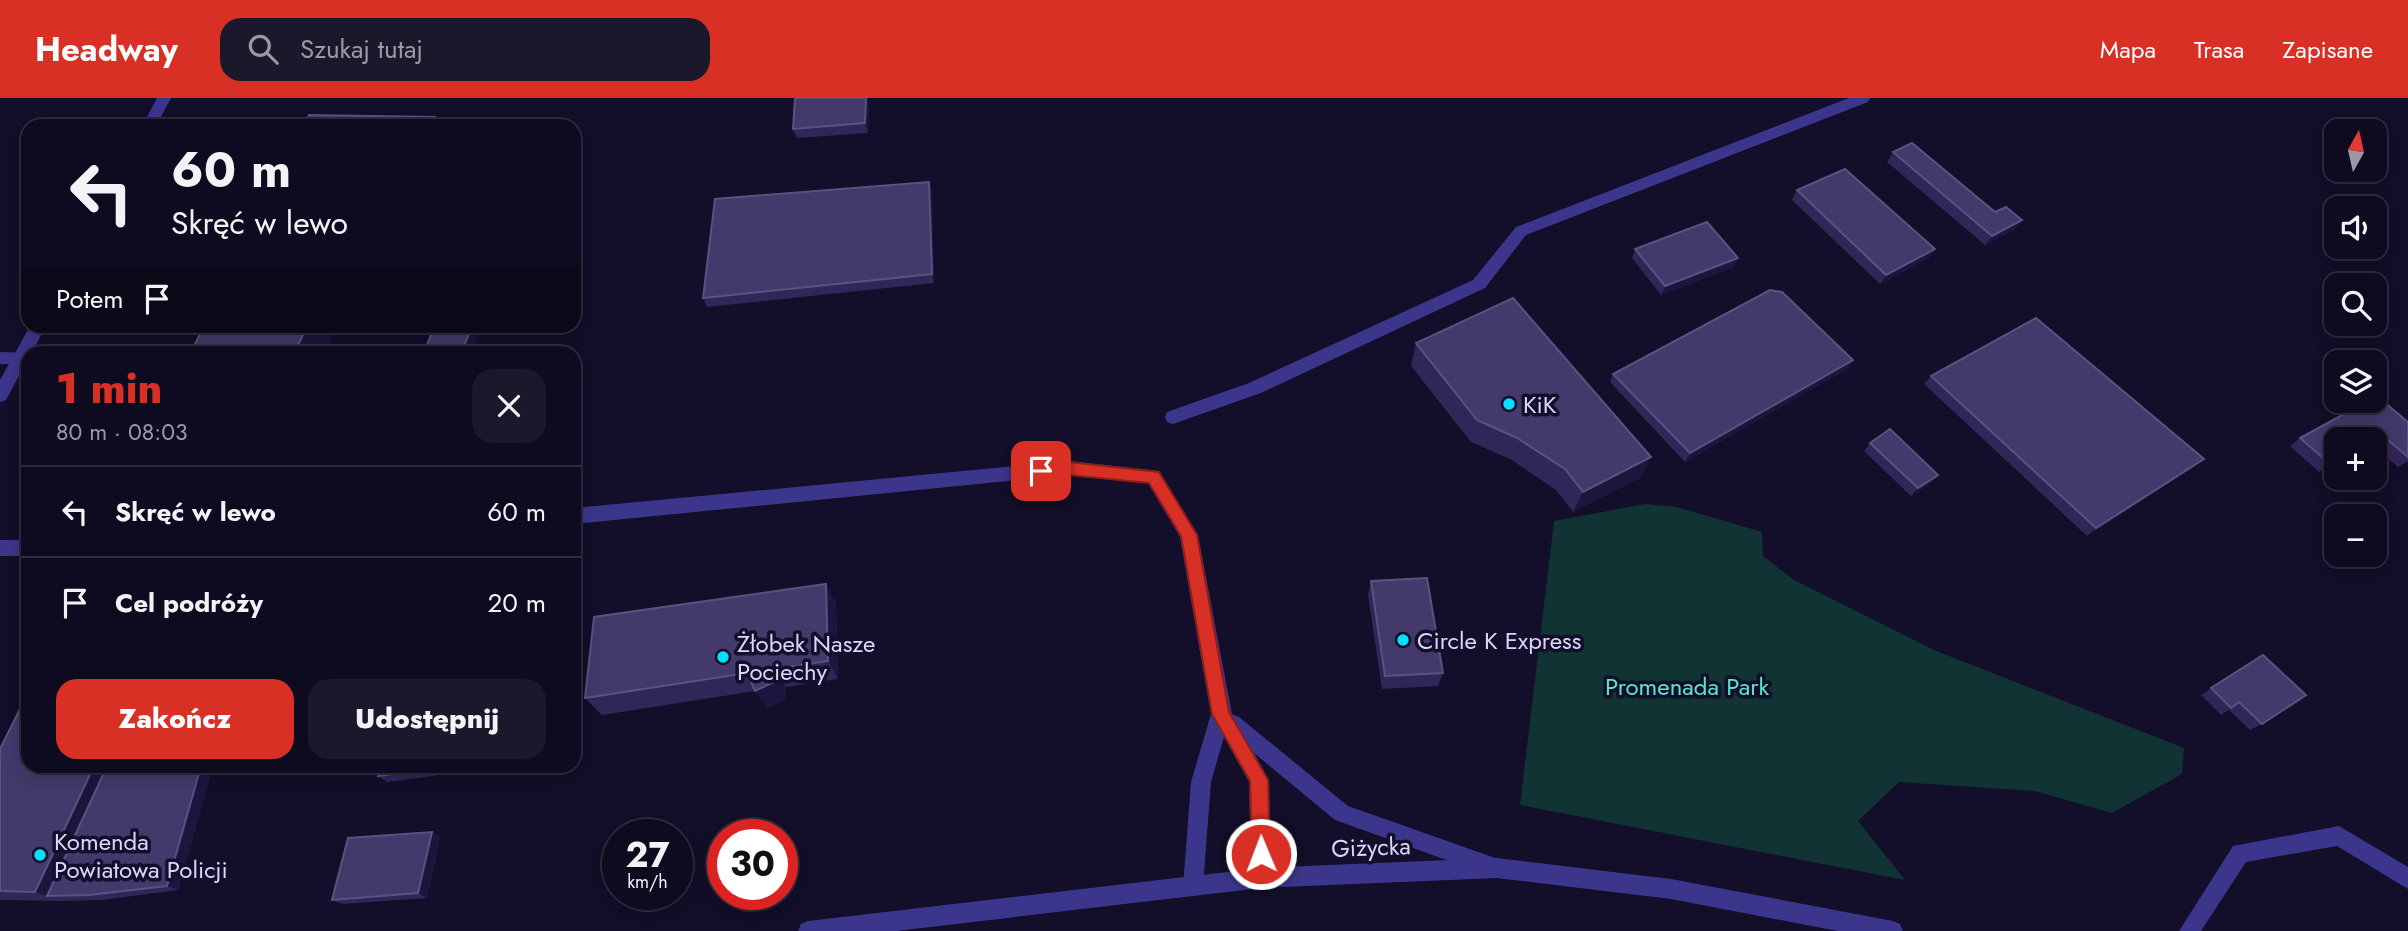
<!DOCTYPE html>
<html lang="pl">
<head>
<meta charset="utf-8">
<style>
  :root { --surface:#0e0a1f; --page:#1c182c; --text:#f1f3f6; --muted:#9b9aa4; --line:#2e2b3d; --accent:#d93025 }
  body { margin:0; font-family:Jost,sans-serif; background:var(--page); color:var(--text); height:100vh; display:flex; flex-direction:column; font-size:26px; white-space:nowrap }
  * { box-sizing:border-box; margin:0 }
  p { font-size:23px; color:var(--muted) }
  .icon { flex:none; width:38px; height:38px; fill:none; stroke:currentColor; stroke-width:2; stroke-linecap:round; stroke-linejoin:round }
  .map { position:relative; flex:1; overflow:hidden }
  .sheet { position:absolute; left:21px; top:248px; width:560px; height:427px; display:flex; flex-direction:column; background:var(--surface); border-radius:21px; box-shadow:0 4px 18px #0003,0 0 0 2px var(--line) }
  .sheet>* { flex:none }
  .top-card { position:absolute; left:21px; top:21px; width:560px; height:214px; border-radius:21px; box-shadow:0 4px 18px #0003,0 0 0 2px var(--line); background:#0e0a1f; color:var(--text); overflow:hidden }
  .needle { width:46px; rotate:8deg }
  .fabs { position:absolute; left:2324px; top:21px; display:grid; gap:14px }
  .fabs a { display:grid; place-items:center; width:63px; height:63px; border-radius:14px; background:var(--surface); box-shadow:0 4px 18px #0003,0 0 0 2px var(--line); font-size:35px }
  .speed { position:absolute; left:602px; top:721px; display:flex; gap:14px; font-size:35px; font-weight:700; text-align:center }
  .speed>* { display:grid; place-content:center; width:91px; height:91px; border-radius:50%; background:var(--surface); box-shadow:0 4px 18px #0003,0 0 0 2px var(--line); line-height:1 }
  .speed small { font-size:18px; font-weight:400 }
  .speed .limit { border:10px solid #d22; background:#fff; color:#111 }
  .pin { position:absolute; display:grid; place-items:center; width:60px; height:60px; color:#fff; margin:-30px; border-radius:14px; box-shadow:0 4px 10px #0006 }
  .me { position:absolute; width:77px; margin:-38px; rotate:359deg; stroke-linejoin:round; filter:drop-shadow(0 0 5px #0008) }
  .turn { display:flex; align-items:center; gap:24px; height:147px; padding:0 35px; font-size:32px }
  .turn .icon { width:91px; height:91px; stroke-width:2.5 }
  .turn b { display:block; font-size:49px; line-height:60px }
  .then { display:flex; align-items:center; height:66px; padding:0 35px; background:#0003; gap:14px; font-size:26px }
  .round { display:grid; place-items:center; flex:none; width:74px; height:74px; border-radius:21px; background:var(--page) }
  .overview { display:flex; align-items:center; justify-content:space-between; height:119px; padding:0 35px }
  h1 { font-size:42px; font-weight:800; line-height:52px; color:var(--accent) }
  .action { display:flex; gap:14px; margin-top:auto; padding:14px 35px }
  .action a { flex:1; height:80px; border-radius:21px; background:var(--accent); color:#fff; font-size:28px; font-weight:800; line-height:80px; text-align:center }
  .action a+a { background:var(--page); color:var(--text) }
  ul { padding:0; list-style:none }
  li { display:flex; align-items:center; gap:21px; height:91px; padding:0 35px; border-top:2px solid var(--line) }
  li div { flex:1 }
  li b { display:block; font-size:26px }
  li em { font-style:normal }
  header { display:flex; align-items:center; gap:42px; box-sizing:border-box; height:98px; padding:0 35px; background:var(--accent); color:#fff }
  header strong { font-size:33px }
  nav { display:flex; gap:38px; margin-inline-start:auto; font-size:24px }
  .search { width:490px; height:63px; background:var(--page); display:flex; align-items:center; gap:18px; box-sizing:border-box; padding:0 24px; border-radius:21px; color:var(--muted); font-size:26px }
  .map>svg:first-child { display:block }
  .green { fill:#133 }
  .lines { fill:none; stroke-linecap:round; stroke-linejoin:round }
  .service { fill:#3b368b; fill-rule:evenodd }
  .minor { fill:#3b368b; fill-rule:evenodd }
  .tertiary { fill:#3b368b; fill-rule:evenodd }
  .wall { fill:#312658 }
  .shaded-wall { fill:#1d153d }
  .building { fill:#43396a; stroke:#5b5281; stroke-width:2 }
  .route { fill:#d93025; stroke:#8d1f18; stroke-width:2 }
  .poi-dot { fill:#02e0ff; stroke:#130e29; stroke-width:2.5 }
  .labels { text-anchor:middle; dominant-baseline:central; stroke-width:7; stroke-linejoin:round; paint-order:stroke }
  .poi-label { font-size:24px; fill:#dcd6ff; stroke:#130e29; text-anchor:start }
  .park-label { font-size:24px; fill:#59e8c7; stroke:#130e29 }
  .street-label { font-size:24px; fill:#dcd6ff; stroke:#130e29 }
</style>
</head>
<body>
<header>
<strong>Headway</strong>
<div class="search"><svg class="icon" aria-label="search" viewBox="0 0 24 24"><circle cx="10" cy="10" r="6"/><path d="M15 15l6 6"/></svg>Szukaj tutaj</div>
<nav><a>Mapa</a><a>Trasa</a><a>Zapisane</a></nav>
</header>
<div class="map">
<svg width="2408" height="833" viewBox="0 0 2408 833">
  <rect width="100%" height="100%" fill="#130e29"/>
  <!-- green -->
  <polygon class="green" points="1645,406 1677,409 1762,434 1763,458 1794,482 1934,552 2184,650 2182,676 2112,715 2035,693 1899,684 1858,723 1905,782 1520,707 1554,423"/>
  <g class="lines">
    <!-- service -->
    <polygon class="service" points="1849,0 1870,0 1868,4 1526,137 1485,190 1261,295 1173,326 1167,324 1165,319 1167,314 1249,285 1473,182 1516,129"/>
    <!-- minor -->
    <g class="minor">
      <polygon points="0,254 27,255 28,262 21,266 0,266"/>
      <polygon points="1069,363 1159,373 1198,437 1232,616 1239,619 1348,708 1498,761 1501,768 1498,775 1491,778 1335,722 1254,655 1269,682 1271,780 1268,787 1261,790 1254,787 1251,780 1249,684 1224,639 1211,684 1203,788 1200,795 1193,798 1186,795 1183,788 1191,684 1211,616 1180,439 1148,385 1069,377 574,426 574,410"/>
      <rect x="0" y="442" width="28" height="16"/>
      <polygon points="2339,728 2408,769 2408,791 2337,748 2246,764 2201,833 2179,833 2233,748"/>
    </g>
    <!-- tertiary -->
    <g class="tertiary">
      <polygon points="157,0 171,0 156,28 142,28"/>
      <polygon points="30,228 46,228 31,256 28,256 28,261 6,302 0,304 0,282"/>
      <polygon points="1497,760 1671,781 1893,823 1900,826 1903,833 1838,833 1671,801 1497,780 1261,790 896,833 798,833 801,826 808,823 1261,770"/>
    </g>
  </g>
  <!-- wall -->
  <g class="wall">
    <polygon points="869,0 868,35 797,40 793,31"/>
    <polygon points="1893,54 2015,131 1985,147 1887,64"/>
    <polygon points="929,84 932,94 934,185 707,209 703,200"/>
    <polygon points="1797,92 1929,160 1880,186 1792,102"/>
    <polygon points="1635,151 1734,169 1661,197 1632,160"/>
    <polygon points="1416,245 1640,380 1573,414 1556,392 1510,361 1471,344 1411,268"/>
    <polygon points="1853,262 1847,271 1685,364 1610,284 1613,276"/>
    <polygon points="1931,278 2204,361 2194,369 2087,438 1924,286"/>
    <polygon points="2408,324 2408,363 2398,369 2375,349 2375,341 2336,341 2336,364 2319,374 2290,348 2300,340"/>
    <polygon points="1870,345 1931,385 1911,398 1864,353"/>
    <polygon points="1371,483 1443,575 1438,588 1382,591 1368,497"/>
    <polygon points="836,505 838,581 786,589 785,602 767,610 755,593 602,617 585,600"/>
    <polygon points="2263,557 2262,626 2250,632 2229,612 2221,617 2201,597"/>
    <polygon points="0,651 28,668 213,668 178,792 102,802 60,803 0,802"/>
    <polygon points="380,668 456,668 455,675 387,684 378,678"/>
    <polygon points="432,734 440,739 427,800 342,806 332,802"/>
  </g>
  <!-- shaded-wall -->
  <g class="shaded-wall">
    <polygon points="866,0 869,0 868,35 865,25"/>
    <polygon points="435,19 441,28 431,28"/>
    <polygon points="929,84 932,94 934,185 932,176"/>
    <polygon points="2022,122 2015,131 1985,147 1992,138"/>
    <polygon points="1935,151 1929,160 1880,186 1886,177"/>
    <polygon points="1738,160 1734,169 1661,197 1665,188"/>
    <polygon points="307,228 337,228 325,256 294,256"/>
    <polygon points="472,228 482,228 471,256 461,256"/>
    <polygon points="1853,262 1847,271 1685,364 1690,355"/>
    <polygon points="1651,359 1640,380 1573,414 1583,394"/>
    <polygon points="2204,361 2194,369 2087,438 2096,430"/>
    <polygon points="2336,361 2336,364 2319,374 2329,365"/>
    <polygon points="1938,377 1931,385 1911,398 1918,390"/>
    <polygon points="826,486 836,505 838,581 828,563"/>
    <polygon points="775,571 786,589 785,602 767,610 755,593"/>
    <polygon points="94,668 122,668 47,798 35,794"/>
    <polygon points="201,668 213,668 178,792 167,788"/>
    <polygon points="447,668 456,668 455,675"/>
    <polygon points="432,734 440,739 427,800 418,795"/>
  </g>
  <!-- building -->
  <g class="building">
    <polygon points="795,0 866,0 865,25 793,31"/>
    <polygon points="309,17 435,19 431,28 304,28"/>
    <polygon points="1912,45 1995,114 2006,109 2022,122 1992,138 1893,54"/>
    <polygon points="1845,71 1935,151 1886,177 1797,92"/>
    <polygon points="929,84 932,176 703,200 715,101"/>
    <polygon points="1707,124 1738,160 1665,188 1635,151"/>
    <polygon points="1770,192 1782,194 1853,262 1690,355 1613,276"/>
    <polygon points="1513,200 1651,359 1583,394 1565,371 1517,340 1477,322 1416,245"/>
    <polygon points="2036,220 2204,361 2096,430 1931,278"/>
    <polygon points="204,228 307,228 294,256 190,256"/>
    <polygon points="435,228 472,228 461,256 423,256"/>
    <polygon points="2377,298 2408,324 2408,359 2381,336 2372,341 2336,341 2336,361 2329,365 2300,340 2368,303 2375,303 2375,299"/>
    <polygon points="1890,331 1938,377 1918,390 1870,345"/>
    <polygon points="1427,480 1443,575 1385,578 1371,483"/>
    <polygon points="826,486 828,563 775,571 774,584 755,593 747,575 585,600 594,519"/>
    <polygon points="2263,557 2306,597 2262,626 2239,604 2231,610 2211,590"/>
    <polygon points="28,595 28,668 94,668 35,794 0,793 0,651"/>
    <polygon points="107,668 201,668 167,788 89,797 47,798"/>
    <polygon points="380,668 447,668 378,678"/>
    <polygon points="432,734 418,795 332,802 348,740"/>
  </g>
  <!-- route -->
  <polygon class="route" points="1069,364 1159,374 1197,437 1229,614 1268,682 1270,756 1267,762 1261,765 1254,762 1252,756 1250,683 1212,616 1181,438 1149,385 1069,377 1041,380 1033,373 1041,367"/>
  <!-- markers -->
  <g class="poi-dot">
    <circle cx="1509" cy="306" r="7"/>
    <circle cx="1403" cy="542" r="7"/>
    <circle cx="723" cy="559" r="7"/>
    <circle cx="40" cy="757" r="7"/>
  </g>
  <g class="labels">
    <!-- poi labels -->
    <g class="poi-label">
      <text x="1523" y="306">KiK</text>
      <text x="1417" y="542">Circle K Express</text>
      <text x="737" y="545">Żłobek Nasze<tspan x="737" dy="28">Pociechy</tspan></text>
      <text x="54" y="743">Komenda<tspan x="54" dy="28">Powiatowa Policji</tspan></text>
    </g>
    <!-- park labels -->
    <g class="park-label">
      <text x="1687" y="588">Promenada Park</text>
    </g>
    <!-- street labels -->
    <g class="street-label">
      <text transform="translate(1371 749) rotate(-2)">Giżycka</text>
    </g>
  </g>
</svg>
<div class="fabs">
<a><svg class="needle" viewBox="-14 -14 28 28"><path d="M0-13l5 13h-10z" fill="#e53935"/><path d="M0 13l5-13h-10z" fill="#9b9aa4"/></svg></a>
<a><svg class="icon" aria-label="sound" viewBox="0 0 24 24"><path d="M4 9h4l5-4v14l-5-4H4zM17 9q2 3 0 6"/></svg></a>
<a><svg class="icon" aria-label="search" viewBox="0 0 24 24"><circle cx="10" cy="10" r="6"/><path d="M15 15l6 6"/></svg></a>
<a><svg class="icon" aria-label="layers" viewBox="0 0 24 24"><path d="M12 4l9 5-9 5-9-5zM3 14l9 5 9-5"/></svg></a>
<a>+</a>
<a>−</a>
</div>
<div class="speed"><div>27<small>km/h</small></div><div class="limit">30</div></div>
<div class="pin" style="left:1041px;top:373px;background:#d93025"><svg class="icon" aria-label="arrive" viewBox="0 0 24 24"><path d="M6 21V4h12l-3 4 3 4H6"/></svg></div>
<svg class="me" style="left:1261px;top:756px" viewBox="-20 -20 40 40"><circle r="17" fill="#d93025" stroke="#fff" stroke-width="3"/><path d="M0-11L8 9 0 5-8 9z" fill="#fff"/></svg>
<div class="top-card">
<div class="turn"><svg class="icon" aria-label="left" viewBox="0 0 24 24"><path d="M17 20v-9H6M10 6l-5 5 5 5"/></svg><div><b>60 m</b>Skręć w lewo</div></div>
<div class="then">Potem<svg class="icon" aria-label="arrive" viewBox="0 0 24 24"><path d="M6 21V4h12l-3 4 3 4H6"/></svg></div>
</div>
<section class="sheet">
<div class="overview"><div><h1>1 min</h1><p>80 m · 08:03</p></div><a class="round"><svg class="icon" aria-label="close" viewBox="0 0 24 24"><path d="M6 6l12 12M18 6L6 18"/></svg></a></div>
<ul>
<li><svg class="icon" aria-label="left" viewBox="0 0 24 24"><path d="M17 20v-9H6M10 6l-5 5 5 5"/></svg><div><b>Skręć w lewo</b></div><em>60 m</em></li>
<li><svg class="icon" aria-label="arrive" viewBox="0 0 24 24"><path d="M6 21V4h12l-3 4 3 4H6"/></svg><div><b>Cel podróży</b></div><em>20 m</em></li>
</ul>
<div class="action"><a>Zakończ</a><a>Udostępnij</a></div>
</section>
</div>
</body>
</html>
